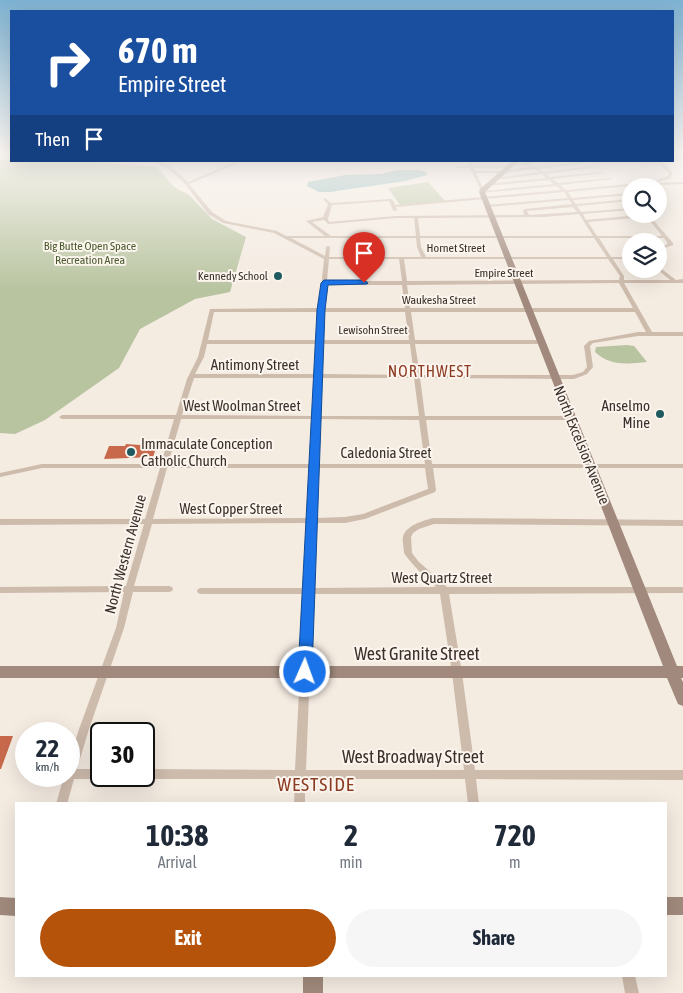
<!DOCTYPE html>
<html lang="en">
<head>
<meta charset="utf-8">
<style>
  :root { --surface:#fff; --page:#f6f6f7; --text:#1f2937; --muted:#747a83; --accent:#b45309 }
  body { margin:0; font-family:"Asap Condensed",sans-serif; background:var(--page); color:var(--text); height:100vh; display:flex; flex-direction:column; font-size:19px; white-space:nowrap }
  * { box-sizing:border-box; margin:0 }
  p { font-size:16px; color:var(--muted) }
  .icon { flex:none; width:28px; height:28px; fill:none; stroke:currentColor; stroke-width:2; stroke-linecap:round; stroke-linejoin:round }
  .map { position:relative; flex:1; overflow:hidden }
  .side { position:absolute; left:15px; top:802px; width:652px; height:175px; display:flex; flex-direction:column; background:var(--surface); border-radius:0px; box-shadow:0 5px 20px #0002 }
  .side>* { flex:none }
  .top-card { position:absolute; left:10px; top:10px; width:664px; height:152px; border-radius:0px; box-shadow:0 5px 20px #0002; background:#1a4fa0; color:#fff; overflow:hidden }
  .controls { position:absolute; left:622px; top:178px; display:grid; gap:10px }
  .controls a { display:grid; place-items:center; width:45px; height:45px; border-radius:50%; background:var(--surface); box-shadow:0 5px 20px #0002; font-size:25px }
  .speed { position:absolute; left:15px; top:722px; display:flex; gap:10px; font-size:25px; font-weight:700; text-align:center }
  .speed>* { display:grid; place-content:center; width:65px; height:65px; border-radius:50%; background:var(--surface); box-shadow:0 5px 20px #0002; line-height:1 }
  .speed small { font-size:12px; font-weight:400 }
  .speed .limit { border:2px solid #111; border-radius:8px; background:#fff; color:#111 }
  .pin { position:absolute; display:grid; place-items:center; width:42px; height:42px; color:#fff; margin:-51px -21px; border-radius:50% 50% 50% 0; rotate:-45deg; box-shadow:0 0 5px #0007 }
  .pin .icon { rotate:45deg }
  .me { position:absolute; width:55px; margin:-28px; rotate:2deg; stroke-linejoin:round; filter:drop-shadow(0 0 4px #0008) }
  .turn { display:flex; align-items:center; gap:18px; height:105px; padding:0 25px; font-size:22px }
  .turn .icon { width:65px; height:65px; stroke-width:2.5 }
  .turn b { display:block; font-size:35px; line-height:42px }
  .then { display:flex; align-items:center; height:48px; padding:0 25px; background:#0003; gap:10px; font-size:19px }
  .eta { display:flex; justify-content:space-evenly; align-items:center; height:85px; text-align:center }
  .eta b { font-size:30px; font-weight:700; line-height:35px }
  .action { display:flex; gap:10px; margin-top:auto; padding:10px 25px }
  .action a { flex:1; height:58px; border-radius:30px; background:var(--accent); color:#fff; font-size:20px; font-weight:700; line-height:58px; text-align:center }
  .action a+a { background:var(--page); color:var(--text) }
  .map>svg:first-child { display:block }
  .green { fill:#b8c4a0 }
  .water { fill:#7fb0b2 }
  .building { fill:#c8694b }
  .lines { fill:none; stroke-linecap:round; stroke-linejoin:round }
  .street { fill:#cdbbac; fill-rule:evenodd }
  .secondary { fill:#a18a7d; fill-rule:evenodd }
  .route { fill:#1a73e8; stroke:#114b97 }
  .poi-dot { fill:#1f5a5e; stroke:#fbf5ee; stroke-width:2 }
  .labels { text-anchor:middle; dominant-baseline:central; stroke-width:4; stroke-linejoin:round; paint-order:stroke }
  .far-park-label { font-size:12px; fill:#4a5a2e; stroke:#fbf5ee }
  .far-street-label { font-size:12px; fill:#3b302b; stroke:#fbf5ee }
  .far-poi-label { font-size:12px; fill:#3b302b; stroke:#fbf5ee; text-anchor:end }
  .street-label { font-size:15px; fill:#3b302b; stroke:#fbf5ee }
  .poi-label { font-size:15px; fill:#3b302b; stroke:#fbf5ee; text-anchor:end }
  .neighbourhood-label { font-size:16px; letter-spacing:1px; fill:#8c3b22; stroke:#fbf5ee }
  .near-street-label { font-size:18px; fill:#3b302b; stroke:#fbf5ee }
  .near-neighbourhood-label { font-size:19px; letter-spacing:1px; fill:#8c3b22; stroke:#fbf5ee }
</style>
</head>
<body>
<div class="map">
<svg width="683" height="993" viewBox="0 0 683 993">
  <rect width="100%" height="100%" fill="#f4ebe1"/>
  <!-- green -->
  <g class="green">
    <polygon points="0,160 75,161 157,167 174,187 189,195 212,219 246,237 230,292 195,299 140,329 119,368 45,420 15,434 0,433"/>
    <polygon points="428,182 445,201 400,205 388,188"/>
    <path d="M627,345L634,346L647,362C628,364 609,366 595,352L596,347Z"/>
  </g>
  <!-- water -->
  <polygon class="water" points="397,170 420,170 426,172 427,175 405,181 330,192 319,192 307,186 308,182 346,175 382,174"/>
  <!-- building -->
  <g class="building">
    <polygon points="126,444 140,445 157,445 153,457 104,459 109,446 125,446"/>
    <polygon points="0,736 13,736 1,769 0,769"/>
  </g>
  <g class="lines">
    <!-- street -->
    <g class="street">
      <rect x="0" y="151" width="11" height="2"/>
      <path d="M151,161C167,161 177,172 188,182L237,161H243L189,184L212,212L226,221L277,231L286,236H325L306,221L323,217L328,204L323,199L325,198L331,203L391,199L393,200L395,205L561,190L556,186L481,193V191L470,168H458L456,167L458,166H469L468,162L453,163L452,161H471L473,166H509L511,167L509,168H474L475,171H502L530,167C520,162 518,168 510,165L525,162L542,161L529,164L535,167L585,161L584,163L538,169L544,172L593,166L595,167L546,174L550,177L602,172L604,173L553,179L558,183L610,178L612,179L560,185L566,190L630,184L683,182V184L630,186L568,192L572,198L630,193L631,194L629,195L573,200L576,204L631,199V201L577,206L581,212L631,208V210L583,214L586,220L648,214L673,243V245L659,250V247L668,244L664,238H599L611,257H631V259H613L624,276V280H670L657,269H659V267L676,280L683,279V283H624L652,332H683V336H638L593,343L590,346L593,367L587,374L574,379L420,378L425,416H572L575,418L572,420H426L432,464H683V468H433L436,490L435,492L365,519L345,523H315L313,588L436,587C424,576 413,566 404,553C404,548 402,541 403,537C406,525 423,521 433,518L683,520V526L434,524L419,529L413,533L411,537L412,553L418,561L447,587H683V593L449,594L462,673L475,770H683V780L476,779L479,804H468L465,779H305V804H294L295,779H144L140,777V776H144V769L295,770L304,594H201L198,593L197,591L198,589L201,588H304L308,523L152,524L134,586H169L172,587L173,589L172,591L169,592H133L124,628L89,729L77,769H101V776H105L101,779H74L67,804H56L64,776H69V762L79,729L116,628L124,592L0,593V587L126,586L144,524L0,525V519H145L160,468H42L0,477V473L42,464H161L174,419H62L59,417L62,415H176L187,379L198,357L210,309L319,308L324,259L274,233L223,223L208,214L186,185L168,168ZM534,169L539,172L492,179L494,180L542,174L546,178L486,184L484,185L486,186L549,180L553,184L484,191L476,173H502ZM564,192L568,198L488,205L486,206L488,207L569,200L572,204L525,209L523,210L524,215L396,216L329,222L328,219L332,205L389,201L393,210L395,211L397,210L396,207ZM573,207L577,212L529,215L527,211ZM579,214L593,236H420L418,218L544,217ZM647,217L662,236H597L588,222ZM396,218H414L416,236H331L312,222L324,220L328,224ZM291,238H416L417,247L421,257H329L330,247L328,246L326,247L325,256ZM420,238H594L607,257H426L421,247ZM329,259H399L402,281H327ZM404,259H608L620,276L619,280L407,281ZM619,283L633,308H410L407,285ZM326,285H402L405,308H324ZM214,312H318L317,340H208ZM324,312H405L409,340H323ZM411,312H635L646,332H638L589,341L584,346L587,367L583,372L573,375H420L415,344H542L545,342L542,340H415ZM207,344H317L315,374H195L204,357ZM322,344H410L414,375L321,374ZM194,378H315L313,416L182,415ZM321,378H414L419,416H320ZM181,419H313L311,464H168ZM319,419L419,420L425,464H318ZM167,468H310L308,518L153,519ZM318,468H425L428,489L363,514L345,517L316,518ZM313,594H440L452,673L464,770H306Z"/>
      <polygon points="162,161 204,161 163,163"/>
      <polygon points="656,161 660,161 672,172 671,178 657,182 657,180 668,176 669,173"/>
      <polygon points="622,976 635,976 639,993 625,993"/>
    </g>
    <!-- secondary -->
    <g class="secondary">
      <polygon points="512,161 519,161 485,192 677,666 683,666 683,678 681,678 683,682 683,706 678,704 667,678 0,678 0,666 663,666 479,192 480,189"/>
      <polygon points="0,897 16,898 16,916 0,915"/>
      <rect x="666" y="897" width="17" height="18"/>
      <rect x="303" y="976" width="20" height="17"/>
    </g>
  </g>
  <!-- sky -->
  <linearGradient id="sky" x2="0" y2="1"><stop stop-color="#7eb2d2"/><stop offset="0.52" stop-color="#faf6f2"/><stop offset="1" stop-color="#faf6f2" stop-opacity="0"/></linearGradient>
  <rect width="683" height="290" fill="url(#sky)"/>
  <!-- route -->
  <polygon class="route" points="364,280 368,283 367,284 328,285 325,310 312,672 310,676 305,677 300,676 298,672 317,310 321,283 324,280"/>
  <!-- markers -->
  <g class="poi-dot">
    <circle cx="278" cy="276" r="5"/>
    <circle cx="660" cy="414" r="5"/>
    <circle cx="131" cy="452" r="5"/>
  </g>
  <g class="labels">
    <!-- far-park labels -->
    <g class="far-park-label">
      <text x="90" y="246">Big Butte Open Space<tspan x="90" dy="14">Recreation Area</tspan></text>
    </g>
    <!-- far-street labels -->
    <g class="far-street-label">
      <text x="456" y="248">Hornet Street</text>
      <text x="504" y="273">Empire Street</text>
      <text x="439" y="300">Waukesha Street</text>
      <text x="373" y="330">Lewisohn Street</text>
    </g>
    <!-- far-poi labels -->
    <g class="far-poi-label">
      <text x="268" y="276">Kennedy School</text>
    </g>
    <!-- street labels -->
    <g class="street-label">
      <text x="255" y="364">Antimony Street</text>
      <text x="242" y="405">West Woolman Street</text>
      <text transform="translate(582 445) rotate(68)">North Excelsior Avenue</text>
      <text x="386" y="452">Caledonia Street</text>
      <text x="231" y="508">West Copper Street</text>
      <text transform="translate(125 554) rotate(-75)">North Western Avenue</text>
      <text x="442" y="577">West Quartz Street</text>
    </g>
    <!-- poi labels -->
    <g class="poi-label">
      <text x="650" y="405">Anselmo<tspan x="650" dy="17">Mine</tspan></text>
      <text x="141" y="443" text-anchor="start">Immaculate Conception<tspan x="141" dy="17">Catholic Church</tspan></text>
    </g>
    <!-- neighbourhood labels -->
    <g class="neighbourhood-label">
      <text x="430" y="371">NORTHWEST</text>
    </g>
    <!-- near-street labels -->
    <g class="near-street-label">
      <text x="417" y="653">West Granite Street</text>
      <text x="413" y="756">West Broadway Street</text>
    </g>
    <!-- near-neighbourhood labels -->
    <g class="near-neighbourhood-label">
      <text x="316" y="784">WESTSIDE</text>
    </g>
  </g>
</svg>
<div class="controls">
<a><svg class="icon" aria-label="search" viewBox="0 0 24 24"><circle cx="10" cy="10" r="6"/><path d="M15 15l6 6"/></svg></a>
<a><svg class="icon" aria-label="layers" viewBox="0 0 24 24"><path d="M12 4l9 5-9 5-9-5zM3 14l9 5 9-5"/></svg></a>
</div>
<div class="speed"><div>22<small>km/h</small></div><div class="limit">30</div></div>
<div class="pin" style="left:364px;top:283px;background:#d93025"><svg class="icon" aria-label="arrive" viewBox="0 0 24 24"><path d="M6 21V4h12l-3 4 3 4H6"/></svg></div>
<svg class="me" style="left:305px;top:672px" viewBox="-20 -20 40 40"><circle r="17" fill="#1a73e8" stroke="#fff" stroke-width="3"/><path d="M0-11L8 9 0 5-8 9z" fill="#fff"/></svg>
<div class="top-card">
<div class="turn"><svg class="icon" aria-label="right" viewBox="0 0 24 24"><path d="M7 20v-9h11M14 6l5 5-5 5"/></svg><div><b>670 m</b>Empire Street</div></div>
<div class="then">Then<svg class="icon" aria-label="arrive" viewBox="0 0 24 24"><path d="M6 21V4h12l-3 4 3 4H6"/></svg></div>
</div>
<section class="side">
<div class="eta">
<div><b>10:38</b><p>Arrival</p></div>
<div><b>2</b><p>min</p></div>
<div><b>720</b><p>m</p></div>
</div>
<div class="action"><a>Exit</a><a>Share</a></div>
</section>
</div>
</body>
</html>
